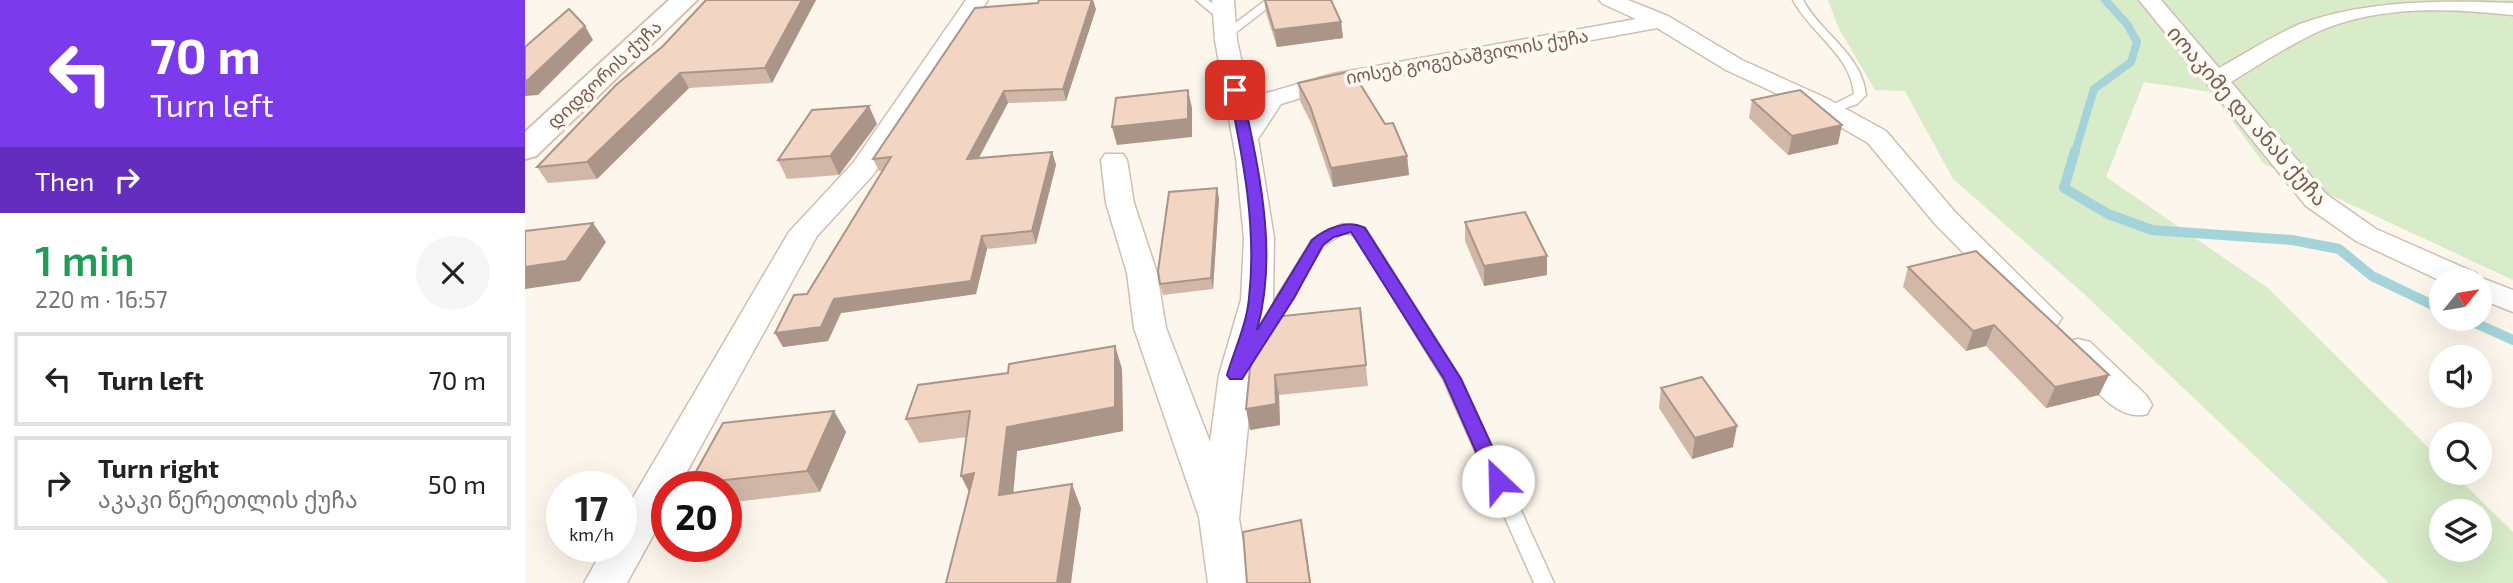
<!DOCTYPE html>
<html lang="en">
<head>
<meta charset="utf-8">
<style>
  :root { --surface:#fff; --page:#f6f6f6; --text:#222; --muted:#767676; --line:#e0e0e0 }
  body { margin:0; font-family:"Exo 2","Noto Sans Georgian",sans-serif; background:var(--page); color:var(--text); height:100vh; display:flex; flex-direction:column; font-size:26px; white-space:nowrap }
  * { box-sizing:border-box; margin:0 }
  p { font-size:23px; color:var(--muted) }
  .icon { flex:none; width:38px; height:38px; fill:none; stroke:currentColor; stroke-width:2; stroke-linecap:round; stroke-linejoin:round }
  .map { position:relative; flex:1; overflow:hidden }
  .side { display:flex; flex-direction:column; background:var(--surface); width:525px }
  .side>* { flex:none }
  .banner { background:#7c3aed; color:#fff; overflow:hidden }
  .needle { width:46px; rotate:60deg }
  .tools { position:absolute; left:1904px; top:268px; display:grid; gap:14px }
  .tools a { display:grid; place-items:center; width:63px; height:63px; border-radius:50%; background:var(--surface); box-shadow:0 7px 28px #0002; font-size:35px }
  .speed { position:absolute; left:21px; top:471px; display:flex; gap:14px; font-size:35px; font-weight:700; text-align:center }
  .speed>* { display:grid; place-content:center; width:91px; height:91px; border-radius:50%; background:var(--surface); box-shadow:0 7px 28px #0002; line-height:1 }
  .speed small { font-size:18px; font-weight:400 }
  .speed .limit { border:10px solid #d22; background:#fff; color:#111 }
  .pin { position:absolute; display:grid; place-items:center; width:60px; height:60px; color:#fff; margin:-30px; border-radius:14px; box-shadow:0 4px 10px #0006 }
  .me { position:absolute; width:77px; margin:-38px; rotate:336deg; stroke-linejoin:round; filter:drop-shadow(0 0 5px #0008) }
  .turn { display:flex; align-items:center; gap:24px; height:147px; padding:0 35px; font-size:32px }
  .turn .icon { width:91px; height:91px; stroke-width:2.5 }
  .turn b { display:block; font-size:49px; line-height:60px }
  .then { display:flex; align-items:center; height:66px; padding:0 35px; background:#0003; gap:14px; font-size:26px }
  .round { display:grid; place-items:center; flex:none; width:74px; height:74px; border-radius:37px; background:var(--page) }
  .overview { display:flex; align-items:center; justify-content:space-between; height:119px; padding:0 35px }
  h1 { font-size:42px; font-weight:600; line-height:52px; color:#1e9e55 }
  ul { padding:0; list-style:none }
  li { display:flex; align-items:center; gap:21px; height:94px; margin:0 14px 10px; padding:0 21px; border:4px solid var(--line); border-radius:0px }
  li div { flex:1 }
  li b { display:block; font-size:26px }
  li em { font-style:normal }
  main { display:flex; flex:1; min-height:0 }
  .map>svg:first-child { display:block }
  .green { fill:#d8ecc9; fill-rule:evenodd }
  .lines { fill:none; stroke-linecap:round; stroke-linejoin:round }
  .stream-far1 { stroke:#a5d3da; stroke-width:8 }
  .stream { stroke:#a5d3da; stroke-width:10 }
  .lane-casing { stroke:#d1beb0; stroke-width:3 }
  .street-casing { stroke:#d1beb0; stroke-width:3 }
  .secondary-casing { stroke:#d6c0b0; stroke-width:4 }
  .lane { fill:#fff; fill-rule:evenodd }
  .street { fill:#fff; fill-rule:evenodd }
  .secondary { fill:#fff; fill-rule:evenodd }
  .wall { fill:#d1b7a8 }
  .shaded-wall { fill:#aa9588 }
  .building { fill:#f3d5c3; stroke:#aa9588; stroke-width:2 }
  .route { fill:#7c3aed; stroke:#51269a; stroke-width:2 }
  .labels { text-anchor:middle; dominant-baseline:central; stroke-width:7; stroke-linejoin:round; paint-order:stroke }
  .far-street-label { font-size:18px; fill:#7a5c4d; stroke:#fffaf3 }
  .street-label { font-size:21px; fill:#7a5c4d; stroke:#fffaf3 }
</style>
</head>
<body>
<main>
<section class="side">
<div class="banner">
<div class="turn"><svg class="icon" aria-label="left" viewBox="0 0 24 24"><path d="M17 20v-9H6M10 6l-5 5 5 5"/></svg><div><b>70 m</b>Turn left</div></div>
<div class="then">Then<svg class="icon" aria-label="right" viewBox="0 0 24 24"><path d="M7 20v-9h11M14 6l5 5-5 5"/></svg></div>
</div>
<div class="overview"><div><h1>1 min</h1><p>220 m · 16:57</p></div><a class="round"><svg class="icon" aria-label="close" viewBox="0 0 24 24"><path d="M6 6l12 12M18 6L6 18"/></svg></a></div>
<ul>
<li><svg class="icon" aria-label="left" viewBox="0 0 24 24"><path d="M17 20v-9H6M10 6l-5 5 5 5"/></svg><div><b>Turn left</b></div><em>70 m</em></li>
<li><svg class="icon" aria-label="right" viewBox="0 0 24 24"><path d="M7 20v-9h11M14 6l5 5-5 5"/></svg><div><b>Turn right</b><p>აკაკი წერეთლის ქუჩა</p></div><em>50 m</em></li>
</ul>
</section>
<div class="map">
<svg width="1988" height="583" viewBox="0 0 1988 583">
  <rect width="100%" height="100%" fill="#fdf6ec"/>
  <!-- green -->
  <path class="green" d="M1303,0H1988V280L1739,164L1686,92L1619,82L1581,177L1743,288L1916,460V472L1928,473L1988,532V583H1864L1557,292L1428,179L1380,91L1350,90L1313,27ZM1916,511H1955V550H1916Z"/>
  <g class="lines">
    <!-- stream-far1 -->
    <polyline class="stream-far1" points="1550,152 1569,89 1606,62 1612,42 1602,24 1580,0"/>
    <!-- stream -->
    <g class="stream">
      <polyline points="1550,151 1539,188 1583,214 1627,230 1767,240 1814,249 1847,276 1916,309"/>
      <polyline points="1939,318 1988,340"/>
    </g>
    <!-- lane casing -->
    <g class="lane-casing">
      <g id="lane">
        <polygon points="671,0 683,0 704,18 695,20"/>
        <polygon points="741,0 753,0 705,37 697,37 697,33"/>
        <path d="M1268,0H1278C1296,34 1337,54 1341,95L1332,104L1303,114L1297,110L1329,94C1326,55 1285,33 1268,0Z"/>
        <polygon points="817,224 840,228 936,379 1029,583 1009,583 918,379 830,235 819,233 798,246 735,351 723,351 721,347 787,240"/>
      </g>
    </g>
    <!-- street casing -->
    <g class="street-casing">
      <g id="street">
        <polygon points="441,0 463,0 348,175 292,236 154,486 142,486 142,510 102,583 59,583 80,546 96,546 96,518 264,232 328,163"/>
        <polygon points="687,0 709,0 712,40 727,110 738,94 808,74 1111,19 1078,4 1074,0 1103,0 1143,16 1217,60 1301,98 1361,131 1430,212 1537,318 1532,325 1521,329 1510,325 1410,224 1343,143 1283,108 1201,70 1132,28 812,87 756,104 733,139 749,238 748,300 728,375 714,519 725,583 683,583 674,517 609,328 602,273 581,203 576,160 580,154 598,154 602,160 609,203 632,273 641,328 685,442 694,375 716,300 719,238 711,158 690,40"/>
        <path d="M1614,0H1636L1694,68C1721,53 1747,36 1775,24C1839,0 1919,0 1988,3V15C1923,8 1851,5 1790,33C1761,47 1733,65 1706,82L1801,194L1851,229L1951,273L1954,277L1988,290V312L1955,299V280L1916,281L1831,241L1781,206Z"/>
        <path d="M1553,339L1565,342L1622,396L1627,405L1622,414C1590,423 1562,379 1541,358L1536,350L1541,342Z"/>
      </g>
    </g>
    <!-- secondary casing -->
    <g class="secondary-casing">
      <polygon id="secondary" points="144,0 172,0 11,156 0,159 0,132"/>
    </g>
    <!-- lane -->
    <use href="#lane" class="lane"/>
    <!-- street -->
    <use href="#street" class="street"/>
    <!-- secondary -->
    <use href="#secondary" class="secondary"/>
  </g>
  <!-- wall -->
  <g class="wall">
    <polygon points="181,0 291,0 247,83 164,88 72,179 23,183 12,167 138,46"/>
    <polygon points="739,0 806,0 816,22 818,38 752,47 741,13"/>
    <polygon points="571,9 541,101 483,103 454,158 527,152 531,165 511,244 462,249 451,294 316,313 303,341 258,347 250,333 282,294 358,171 354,171 348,159"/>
    <polygon points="773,83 882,156 884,175 808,187 787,125 775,101"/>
    <polygon points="1227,100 1313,144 1263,155 1224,118"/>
    <polygon points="352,124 314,175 262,179 253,160"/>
    <polygon points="694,198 688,289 638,295 635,284"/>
    <polygon points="940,222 1022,256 1022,275 959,286 940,241"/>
    <polygon points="1383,267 1574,395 1521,408 1461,346 1441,351 1378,287"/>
    <polygon points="835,308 843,386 754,395 755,425 725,430 749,317"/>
    <polygon points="590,346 597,369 598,431 492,451 488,493 556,508 444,493 442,437 394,443 381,419"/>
    <polygon points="1136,388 1208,447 1167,459 1134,408"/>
    <polygon points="309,411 321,432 295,492 201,503 201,486 165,486 164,484"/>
  </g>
  <!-- shaded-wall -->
  <g class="shaded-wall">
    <polygon points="277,0 291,0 247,83 240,68"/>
    <polygon points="567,0 568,0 571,9 541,101 538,89"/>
    <polygon points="816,22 818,38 752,47 749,30"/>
    <polygon points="60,26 68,40 13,95 0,96 0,81"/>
    <polygon points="155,73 164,88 72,179 62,162"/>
    <polygon points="663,90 667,108 667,137 592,145 587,127"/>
    <polygon points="479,91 483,103 446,172 442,159"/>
    <polygon points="344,106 352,124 314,175 305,156"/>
    <polygon points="1317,125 1313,144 1263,155 1267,136"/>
    <polygon points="527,152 531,165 511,244 507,231"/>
    <polygon points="882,156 884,175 808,187 806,168"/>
    <polygon points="692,188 694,198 688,289 686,278"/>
    <polygon points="68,223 81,242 55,281 0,289 0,267"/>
    <polygon points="457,236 462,249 451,294 316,313 303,341 258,347 250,333 309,299"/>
    <polygon points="1022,256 1022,275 959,286 959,266"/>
    <polygon points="1469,325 1461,346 1441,351 1448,331"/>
    <polygon points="590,346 597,369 598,431 492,451 486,519 474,495 482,427"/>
    <polygon points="750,375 754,395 755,425 725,430 721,409"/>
    <polygon points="1584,375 1574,395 1521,408 1530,387"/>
    <polygon points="309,411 321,432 295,492 282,471"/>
    <polygon points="1212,426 1208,447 1167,459 1170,438"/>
    <polygon points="449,473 448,500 436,476"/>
    <polygon points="547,484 556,508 546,583 532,583"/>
    <polygon points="776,520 780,542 786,583 784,583"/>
  </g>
  <!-- building -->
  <g class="building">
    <polygon points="181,0 277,0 240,68 155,73 62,162 12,167 91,85 138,46"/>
    <polygon points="514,0 567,0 538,89 479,91 442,159 527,152 507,231 457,236 446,281 309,299 296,327 250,333 269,295 282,294 366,157 348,159 450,8 513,3"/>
    <polygon points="740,0 806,0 816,22 749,30"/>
    <polygon points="44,9 60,26 3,80 0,81 0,47"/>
    <polygon points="827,71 860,124 868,123 882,156 806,168 785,106 773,83"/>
    <polygon points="663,90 663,119 587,127 591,98"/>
    <polygon points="1275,90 1317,125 1267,136 1227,100"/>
    <polygon points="344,106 305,156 253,160 287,110"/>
    <polygon points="692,188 686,278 635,284 633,271 644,192"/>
    <polygon points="1000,212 1022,256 959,266 940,222"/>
    <polygon points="68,223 41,261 0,267 0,231"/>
    <polygon points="1451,251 1584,375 1530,387 1469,325 1448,331 1383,267"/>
    <polygon points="835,308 841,365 750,375 751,404 721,409 725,368 748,312 749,317"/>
    <polygon points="590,346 590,407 482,427 474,495 547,484 532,583 421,583 449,473 436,476 445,411 381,419 393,385 483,373 484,364"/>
    <polygon points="1177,377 1212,426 1170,438 1136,388"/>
    <polygon points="309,411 282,471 164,484 198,423"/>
    <polygon points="776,520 785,583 722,583 718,532"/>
  </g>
  <!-- route -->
  <path class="route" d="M710,86L717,90C733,168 754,251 732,330L787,240C801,228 823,219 840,228L936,379L983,481L980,486H966L919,379L826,232L809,237L798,245L769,298L717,379H705L702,375C709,351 722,323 724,298C732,228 718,158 704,90Z"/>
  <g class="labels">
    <!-- far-street labels -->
    <g class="far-street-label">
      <text transform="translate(942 56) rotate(-10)">იოსებ გოგებაშვილის ქუჩა</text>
      <text transform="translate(79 74) rotate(-43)">დიდგორის ქუჩა</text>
    </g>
    <!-- street labels -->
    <g class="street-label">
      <text transform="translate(1723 115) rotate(49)">იოაკიმე და ანას ქუჩა</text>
    </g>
  </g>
</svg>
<div class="tools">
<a><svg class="needle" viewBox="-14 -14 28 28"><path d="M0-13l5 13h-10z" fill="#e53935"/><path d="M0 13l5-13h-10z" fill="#767676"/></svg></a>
<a><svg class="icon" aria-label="sound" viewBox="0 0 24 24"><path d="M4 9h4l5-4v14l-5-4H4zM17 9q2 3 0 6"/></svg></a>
<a><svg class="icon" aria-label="search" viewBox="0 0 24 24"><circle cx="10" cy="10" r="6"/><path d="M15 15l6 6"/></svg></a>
<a><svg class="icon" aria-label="layers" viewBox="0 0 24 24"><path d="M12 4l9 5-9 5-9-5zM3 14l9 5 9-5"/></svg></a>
</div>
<div class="speed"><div>17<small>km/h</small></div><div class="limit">20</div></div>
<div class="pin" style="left:710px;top:90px;background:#d93025"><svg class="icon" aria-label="arrive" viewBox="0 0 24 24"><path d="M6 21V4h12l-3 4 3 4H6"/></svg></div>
<svg class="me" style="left:973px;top:481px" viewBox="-20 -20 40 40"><circle r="19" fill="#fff"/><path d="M0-13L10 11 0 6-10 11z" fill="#7c3aed"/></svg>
</div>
</main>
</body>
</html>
